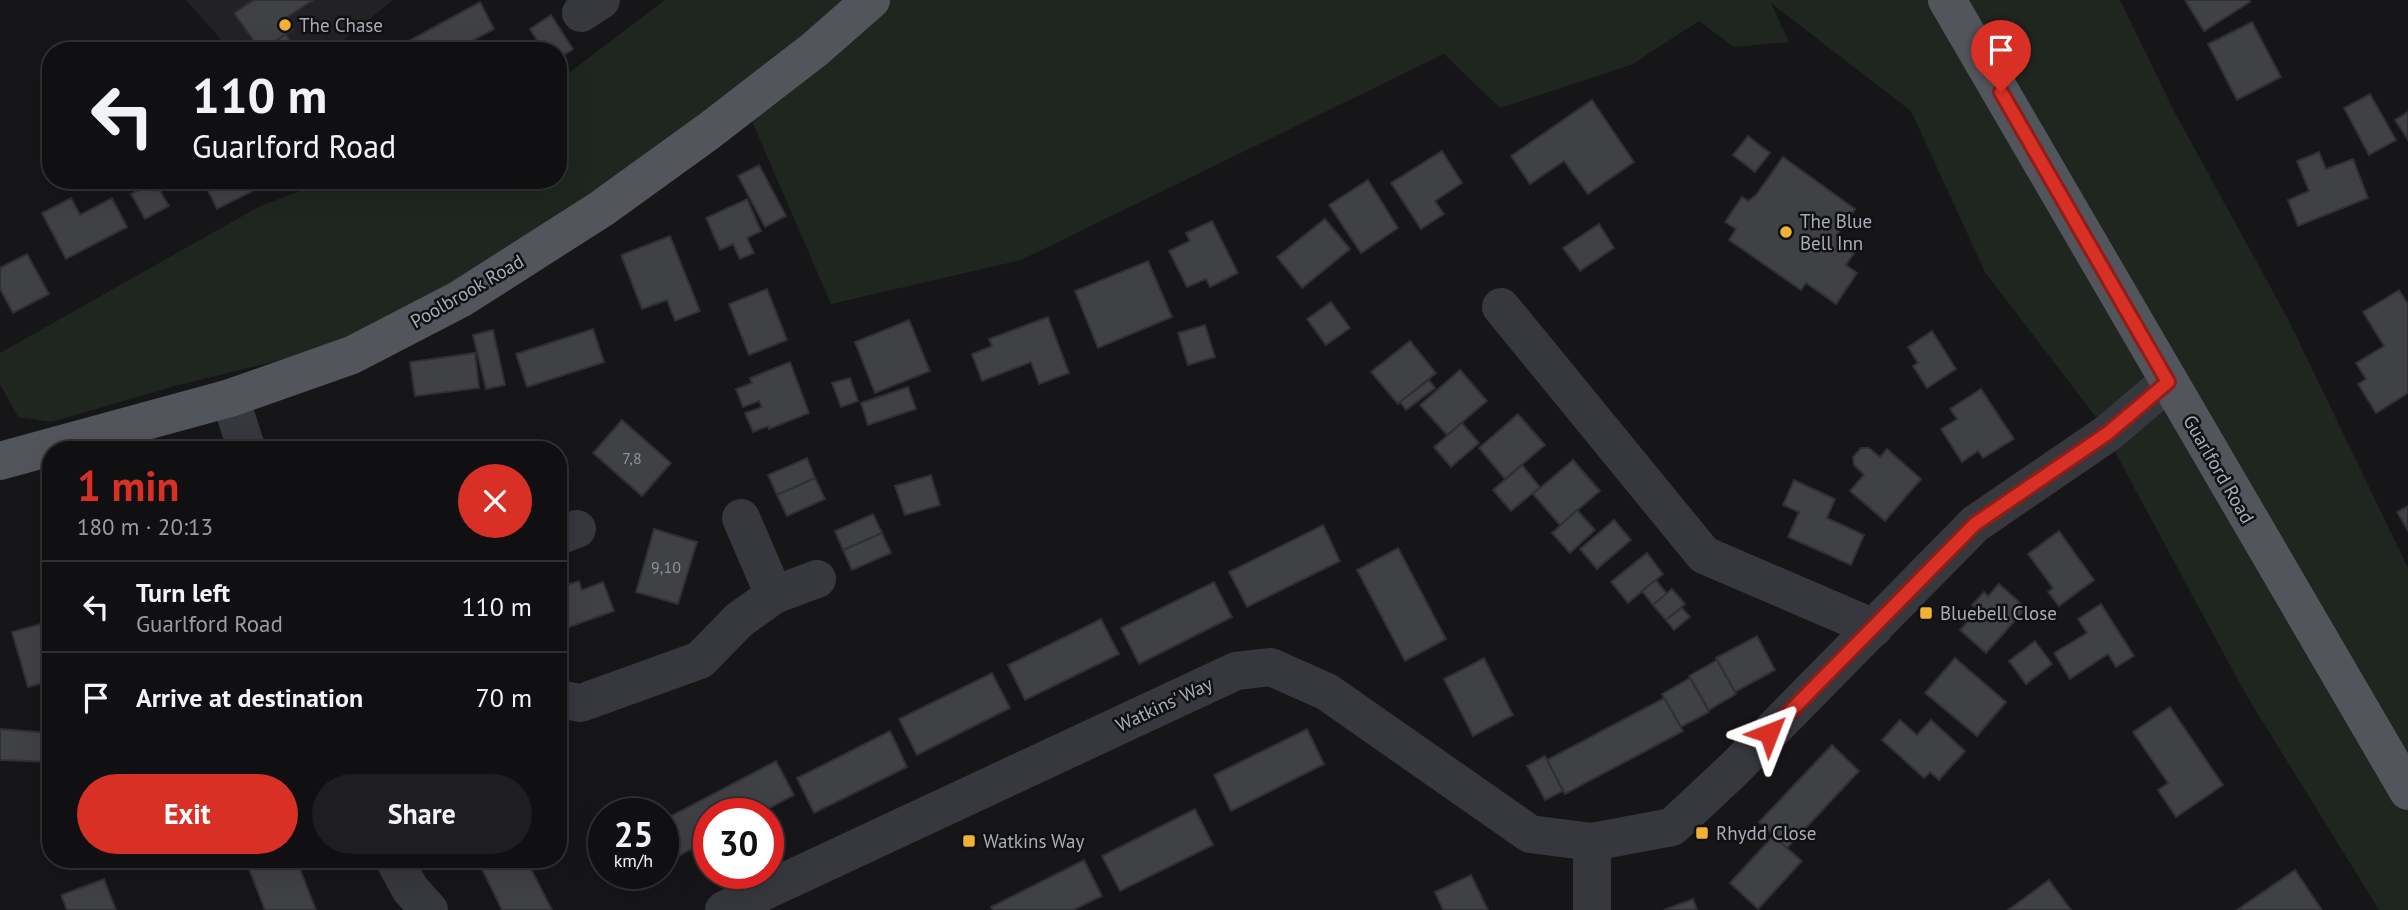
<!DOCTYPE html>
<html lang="en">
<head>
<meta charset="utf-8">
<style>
  :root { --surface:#101012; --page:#1e1e20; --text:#f1f3f6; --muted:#9c9d9f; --line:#303032; --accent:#d93025 }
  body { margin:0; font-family:"PT Sans",sans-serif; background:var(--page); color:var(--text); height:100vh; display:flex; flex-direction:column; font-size:26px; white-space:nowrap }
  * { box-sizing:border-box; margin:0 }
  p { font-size:23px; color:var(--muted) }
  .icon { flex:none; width:38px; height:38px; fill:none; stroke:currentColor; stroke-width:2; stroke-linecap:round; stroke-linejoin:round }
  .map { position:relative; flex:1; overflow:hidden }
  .panel { position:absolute; left:42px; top:441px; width:525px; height:427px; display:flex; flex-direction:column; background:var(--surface); border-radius:28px; box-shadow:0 7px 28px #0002,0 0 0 2px var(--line) }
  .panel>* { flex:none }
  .top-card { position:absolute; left:42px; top:42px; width:525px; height:147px; border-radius:28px; box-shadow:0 7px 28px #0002,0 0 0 2px var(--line); background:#101012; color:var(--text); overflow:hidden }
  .speed { position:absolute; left:588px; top:798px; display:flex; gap:14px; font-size:35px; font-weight:700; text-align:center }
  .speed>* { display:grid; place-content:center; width:91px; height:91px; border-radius:50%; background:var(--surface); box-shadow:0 7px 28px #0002,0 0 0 2px var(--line); line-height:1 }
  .speed small { font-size:18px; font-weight:400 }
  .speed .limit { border:10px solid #d22; background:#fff; color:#111 }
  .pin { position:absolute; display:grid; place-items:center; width:60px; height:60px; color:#fff; margin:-72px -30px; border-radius:50% 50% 50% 0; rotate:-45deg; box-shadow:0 0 7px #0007 }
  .pin .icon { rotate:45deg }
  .me { position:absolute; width:77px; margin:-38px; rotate:45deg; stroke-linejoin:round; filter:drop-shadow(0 0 5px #0008) }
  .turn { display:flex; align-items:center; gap:24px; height:147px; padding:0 35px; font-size:32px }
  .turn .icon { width:91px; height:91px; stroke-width:2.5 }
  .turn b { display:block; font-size:49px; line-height:60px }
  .round { display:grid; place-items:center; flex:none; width:74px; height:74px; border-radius:37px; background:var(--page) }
  .overview { display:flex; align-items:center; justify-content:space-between; height:119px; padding:0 35px }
  h1 { font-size:42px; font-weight:600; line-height:52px; color:var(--accent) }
  .button { display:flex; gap:14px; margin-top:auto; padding:14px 35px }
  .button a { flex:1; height:80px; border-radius:42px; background:var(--accent); color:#fff; font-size:28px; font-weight:600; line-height:80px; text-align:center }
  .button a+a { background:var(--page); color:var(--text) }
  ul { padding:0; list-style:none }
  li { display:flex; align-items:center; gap:21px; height:91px; padding:0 35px; border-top:2px solid var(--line) }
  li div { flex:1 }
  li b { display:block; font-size:26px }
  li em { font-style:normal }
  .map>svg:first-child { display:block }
  .built { fill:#222225 }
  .green { fill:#1e261f }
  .building { fill:#404145; stroke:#303034; stroke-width:2 }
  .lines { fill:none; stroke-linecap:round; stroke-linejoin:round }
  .minor { stroke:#37383d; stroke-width:38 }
  .major { stroke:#53555c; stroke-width:38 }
  .route-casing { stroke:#8d1f18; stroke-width:18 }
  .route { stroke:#d93025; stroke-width:12 }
  .poi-dot { fill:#f2b134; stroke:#111113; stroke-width:2.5 }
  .labels { text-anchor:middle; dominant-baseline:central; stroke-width:5; stroke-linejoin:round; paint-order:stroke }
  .number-label { font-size:16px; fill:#8e929b }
  .poi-label { font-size:19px; fill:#a8adb8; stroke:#111113; text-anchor:start }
  .street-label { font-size:19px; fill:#a8adb8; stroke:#111113 }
</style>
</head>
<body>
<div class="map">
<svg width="2408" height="910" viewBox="0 0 2408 910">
  <rect width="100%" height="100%" fill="#161618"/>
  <!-- built -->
  <polygon class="built" points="186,0 393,0 330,51 231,51"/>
  <!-- green -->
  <polygon class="green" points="665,0 2120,0 2174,111 2289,321 2408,568 2408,910 2379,910 2245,693 2115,452 2108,433 1985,272 1911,111 1771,3 1789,42 1734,47 1699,21 1631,65 1500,108 1444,54 1021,260 831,304 751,119 482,272 328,348 175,386 51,422 18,417 0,384 0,353 260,206 330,180 558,180 558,81"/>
  <!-- building -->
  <g class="building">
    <polygon points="254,0 313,0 286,18 293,30 261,51 234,13"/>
    <polygon points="2185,0 2249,0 2250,2 2204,31"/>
    <polygon points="480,2 494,29 468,43 473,51 409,51 405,43"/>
    <polygon points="551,15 573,49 558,59 558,51 544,51 530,29"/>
    <polygon points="2252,22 2281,77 2237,100 2208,44"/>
    <polygon points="286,34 296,51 261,51"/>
    <polygon points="2370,94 2396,140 2369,155 2344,108"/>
    <polygon points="1592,100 1634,162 1588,194 1564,161 1530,184 1511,156"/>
    <polygon points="2408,112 2408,140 2395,120"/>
    <polygon points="1748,136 1770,153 1755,172 1733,155"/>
    <polygon points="1442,151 1462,183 1435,201 1444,214 1421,229 1391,183"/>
    <polygon points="2319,152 2326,169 2353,159 2368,198 2298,226 2288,200 2309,191 2297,161"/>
    <polygon points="1783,157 1855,209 1837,235 1857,249 1846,265 1857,273 1836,304 1806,283 1801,290 1729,240 1736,229 1725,222 1742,197 1748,201 1756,195"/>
    <polygon points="759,165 786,216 765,227 738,176"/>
    <polygon points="215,180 263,180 265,185 217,209 205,185"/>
    <polygon points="1368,180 1398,228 1361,253 1329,205"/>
    <polygon points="155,182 169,206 145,219 131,194"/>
    <polygon points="71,198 80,215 112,198 127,227 66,259 42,213"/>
    <polygon points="747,199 761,231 747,238 754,253 740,259 733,244 720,250 706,218"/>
    <polygon points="1325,219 1350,249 1302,288 1277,257"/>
    <polygon points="1212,221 1238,273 1210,287 1206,279 1187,287 1169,251 1190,241 1186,233"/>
    <polygon points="1599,224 1614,248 1580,271 1563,248"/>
    <polygon points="670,236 700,311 675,321 667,300 642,309 621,255"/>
    <polygon points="27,254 49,294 13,313 0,289 0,268"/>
    <polygon points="1148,261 1172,317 1098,348 1075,291"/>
    <polygon points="767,289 787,340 749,355 729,304"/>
    <polygon points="2399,290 2408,304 2408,393 2376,413 2358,384 2366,379 2356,363 2384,346 2363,312"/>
    <polygon points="1331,302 1350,328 1326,345 1307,319"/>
    <polygon points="1048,317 1069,373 1039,384 1031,362 982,381 972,354 992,346 989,339"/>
    <polygon points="909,320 930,371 875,393 855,342"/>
    <polygon points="1205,325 1215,357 1188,365 1178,333"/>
    <polygon points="593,329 604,362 527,387 516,354"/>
    <polygon points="493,330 505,385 486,389 473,335"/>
    <polygon points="1932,331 1956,369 1927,388 1913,366 1918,363 1908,347"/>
    <polygon points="1410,341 1436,373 1398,404 1371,372"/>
    <polygon points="475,353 479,388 415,396 410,362"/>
    <polygon points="790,362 809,413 769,429 768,426 753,432 745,413 762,407 759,401 743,407 736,389 752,383 750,378"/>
    <polygon points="1460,370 1487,401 1447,435 1420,405"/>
    <polygon points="850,378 858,401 841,407 832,383"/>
    <polygon points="1429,380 1435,388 1406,410 1400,402"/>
    <polygon points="908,387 916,409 868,425 861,403"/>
    <polygon points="1981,389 2014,439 1983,458 1978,451 1962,462 1941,429 1957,419 1950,409"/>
    <polygon points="1518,414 1545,445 1505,479 1479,448"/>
    <polygon points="622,420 671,463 642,496 593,453"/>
    <polygon points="1462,423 1479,443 1451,467 1434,447"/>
    <polygon points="1861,448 1869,448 1880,457 1887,449 1921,479 1885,521 1850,491 1864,475 1854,465 1853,457"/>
    <polygon points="807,458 815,478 777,495 768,475"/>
    <polygon points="1573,460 1600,491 1560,525 1533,494"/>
    <polygon points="1522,465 1540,487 1511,511 1493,490"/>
    <polygon points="931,475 940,505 905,515 895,486"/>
    <polygon points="815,478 825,499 787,516 777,495"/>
    <polygon points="1794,480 1835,499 1827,518 1864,535 1851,565 1788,537 1799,512 1783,505"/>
    <polygon points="2408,506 2408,531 2397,512"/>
    <polygon points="1577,510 1595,530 1570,553 1552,533"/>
    <polygon points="873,514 882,533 843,550 835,531"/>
    <polygon points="1614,520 1631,540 1597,569 1580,549"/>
    <polygon points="1323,525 1340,561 1247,607 1229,572"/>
    <polygon points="654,529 697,542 678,604 636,592"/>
    <polygon points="2059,531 2094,580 2059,606 2048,592 2053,588 2028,554"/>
    <polygon points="882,533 891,553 852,570 843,550"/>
    <polygon points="1398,548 1446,639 1405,661 1357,570"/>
    <polygon points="1647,553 1663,574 1628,603 1611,582"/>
    <polygon points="1656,580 1667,594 1653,605 1642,591"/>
    <polygon points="579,581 582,590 603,582 614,611 558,631 558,588"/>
    <polygon points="1214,582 1232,617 1139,664 1121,628"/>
    <polygon points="1999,584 2026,608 1986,653 1960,630 1978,610 1972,605 1984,592 1988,596"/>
    <polygon points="1672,589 1685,604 1666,620 1653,605"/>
    <polygon points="2101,604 2134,656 2116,667 2108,654 2070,679 2054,653 2087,633 2078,619"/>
    <polygon points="1682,608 1690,617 1674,630 1666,620"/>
    <polygon points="1101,619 1119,654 1025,700 1008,665"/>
    <polygon points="51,621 51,681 28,687 12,632"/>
    <polygon points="1757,636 1775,670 1735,692 1716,658"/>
    <polygon points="2035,641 2052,664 2026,684 2009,661"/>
    <polygon points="1484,658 1513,715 1473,736 1444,679"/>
    <polygon points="1955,658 2006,702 1977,736 1925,693"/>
    <polygon points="1717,660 1736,694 1709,710 1689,676"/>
    <polygon points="992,673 1010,708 917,755 899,719"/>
    <polygon points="1690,678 1709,712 1681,727 1662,694"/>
    <polygon points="1664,698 1683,731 1565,794 1547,760"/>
    <polygon points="2170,707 2223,785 2176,817 2158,790 2168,783 2133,732"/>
    <polygon points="1900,720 1917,735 1931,720 1965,751 1939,780 1930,772 1924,778 1882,740"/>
    <polygon points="0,729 51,733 51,762 0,760"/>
    <polygon points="1307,729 1324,764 1231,811 1214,775"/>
    <polygon points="890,731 907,767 814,813 797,778"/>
    <polygon points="1832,745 1859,771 1787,848 1759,822"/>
    <polygon points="1545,756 1563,791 1545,800 1527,766"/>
    <polygon points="776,761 794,795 758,814 709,814 709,840 663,864 663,820"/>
    <polygon points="1195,809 1213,845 1120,891 1102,856"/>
    <polygon points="1773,836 1802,861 1758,909 1730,883"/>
    <polygon points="245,859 296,859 316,910 265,910"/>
    <polygon points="477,859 526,859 552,910 502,910"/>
    <polygon points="1084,860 1102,896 1073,910 993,910 991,907"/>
    <polygon points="2295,870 2322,910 2237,910"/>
    <polygon points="619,873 645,873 625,884"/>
    <polygon points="1471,875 1488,910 1443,910 1435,892"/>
    <polygon points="104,879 116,910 67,910 61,895"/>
    <polygon points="2049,880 2071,910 2008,910"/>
    <polygon points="1693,899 1697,910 1664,910"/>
  </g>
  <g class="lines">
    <!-- minor -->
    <g class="minor">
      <polyline points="581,13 601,0"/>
      <polyline points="1501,307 1704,555 1874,628"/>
      <polyline points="230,398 247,450"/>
      <polyline points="741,518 774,595"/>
      <polyline points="558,536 577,529"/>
      <polyline points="558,699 581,703 700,660 739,620 774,595 817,579"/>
      <polyline points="1592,842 1592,910"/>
      <polyline points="394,859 410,889 429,910"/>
      <polyline points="724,910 1236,671 1271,667 1327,692 1530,834 1592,842 1672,827 1734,769 1975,524 2108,433 2168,382"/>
    </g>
    <!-- major -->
    <g class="major">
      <polyline points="1947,0 2408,791"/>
      <polyline points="0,461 230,398 352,355 460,299 601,209 709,131 814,50 871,0"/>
    </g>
  </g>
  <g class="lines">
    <!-- route casing -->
    <g class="route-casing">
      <polyline id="route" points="1769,733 1975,524 2108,433 2168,382 2001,92"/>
    </g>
    <!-- route -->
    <use href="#route" class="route"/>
  </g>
  <!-- markers -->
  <g class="poi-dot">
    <circle cx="285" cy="25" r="7"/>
    <circle cx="1786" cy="232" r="7"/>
    <rect x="1919" y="606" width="14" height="14" rx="3.5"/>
    <rect x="1695" y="826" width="14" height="14" rx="3.5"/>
    <rect x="962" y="834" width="14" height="14" rx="3.5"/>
  </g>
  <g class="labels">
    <!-- number labels -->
    <g class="number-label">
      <text x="632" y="458">7,8</text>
      <text x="666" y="567">9,10</text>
    </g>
    <!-- poi labels -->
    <g class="poi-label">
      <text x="299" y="25">The Chase</text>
      <text x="1800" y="221">The Blue<tspan x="1800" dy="22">Bell Inn</tspan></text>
      <text x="1940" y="613">Bluebell Close</text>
      <text x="1716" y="833">Rhydd Close</text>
      <text x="983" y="841">Watkins Way</text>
    </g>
    <!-- street labels -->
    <g class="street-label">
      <text transform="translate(467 291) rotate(-30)">Poolbrook Road</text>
      <text transform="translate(2219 469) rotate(60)">Guarlford Road</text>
      <text transform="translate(1164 704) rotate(-25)">Watkins' Way</text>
    </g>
  </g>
</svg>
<div class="speed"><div>25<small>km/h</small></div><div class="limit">30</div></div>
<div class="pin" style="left:2001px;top:92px;background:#d93025"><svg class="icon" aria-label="arrive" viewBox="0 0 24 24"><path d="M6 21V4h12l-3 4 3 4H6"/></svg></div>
<svg class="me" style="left:1769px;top:733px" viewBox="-20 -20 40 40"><path d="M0-17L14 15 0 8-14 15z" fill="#d93025" stroke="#fff" stroke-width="4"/></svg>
<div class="top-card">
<div class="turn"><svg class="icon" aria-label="left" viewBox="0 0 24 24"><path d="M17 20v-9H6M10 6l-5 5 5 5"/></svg><div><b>110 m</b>Guarlford Road</div></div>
</div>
<section class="panel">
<div class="overview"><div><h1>1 min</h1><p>180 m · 20:13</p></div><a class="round" style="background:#d93025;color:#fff"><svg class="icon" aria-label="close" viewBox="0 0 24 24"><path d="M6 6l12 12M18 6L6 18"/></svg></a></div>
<ul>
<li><svg class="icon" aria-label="left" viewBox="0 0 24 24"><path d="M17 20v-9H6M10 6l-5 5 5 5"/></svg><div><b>Turn left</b><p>Guarlford Road</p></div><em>110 m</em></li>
<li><svg class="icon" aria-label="arrive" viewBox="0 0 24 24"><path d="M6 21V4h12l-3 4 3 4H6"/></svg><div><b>Arrive at destination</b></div><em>70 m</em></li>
</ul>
<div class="button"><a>Exit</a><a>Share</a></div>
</section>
</div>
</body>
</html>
